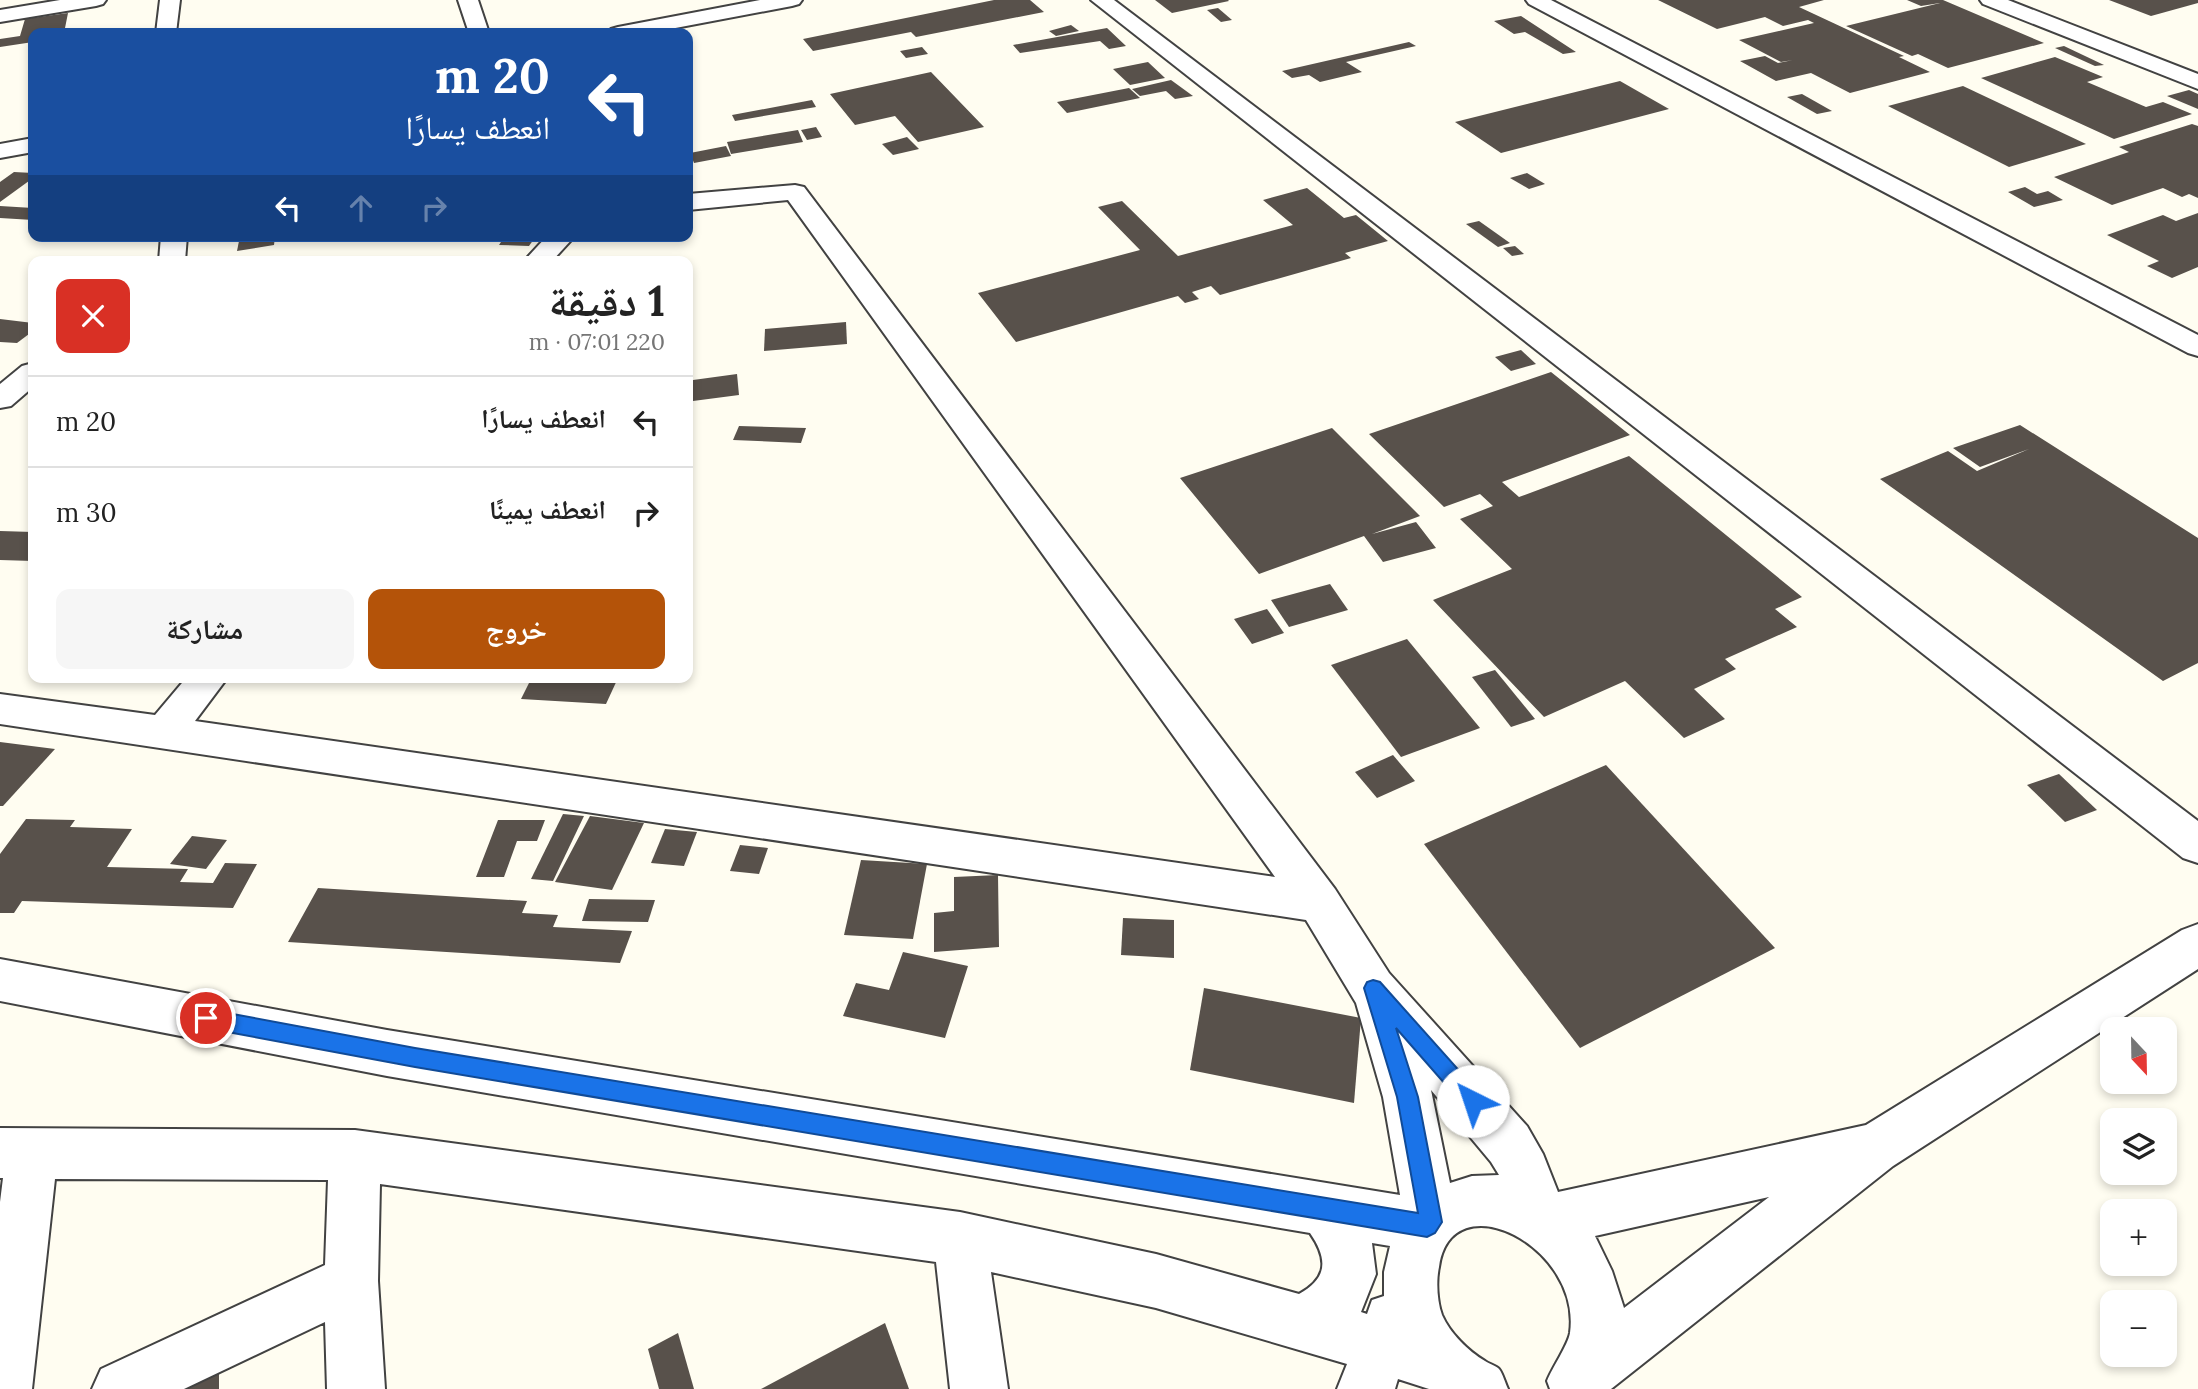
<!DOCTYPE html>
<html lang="ar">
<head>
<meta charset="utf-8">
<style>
  :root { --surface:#fff; --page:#f6f6f6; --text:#222; --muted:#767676; --line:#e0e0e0; --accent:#b45309 }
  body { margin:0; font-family:Lora,"Noto Naskh Arabic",serif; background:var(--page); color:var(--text); direction:rtl; height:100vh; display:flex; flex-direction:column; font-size:26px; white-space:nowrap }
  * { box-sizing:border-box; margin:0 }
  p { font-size:23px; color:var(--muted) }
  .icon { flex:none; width:38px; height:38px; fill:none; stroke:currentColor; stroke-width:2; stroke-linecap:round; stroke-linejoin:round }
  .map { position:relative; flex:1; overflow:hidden; direction:ltr }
  .drawer { position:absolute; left:28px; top:256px; width:665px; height:427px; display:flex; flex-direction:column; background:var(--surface); border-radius:14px; box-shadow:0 4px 10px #0003; direction:rtl }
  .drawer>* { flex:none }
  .hud { position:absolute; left:28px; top:28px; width:665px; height:214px; border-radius:14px; box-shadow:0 4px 10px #0003; direction:rtl; background:#1a4fa0; color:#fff; overflow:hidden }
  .needle { width:46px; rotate:158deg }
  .buttons { position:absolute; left:2100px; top:1017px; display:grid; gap:14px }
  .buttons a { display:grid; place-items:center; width:77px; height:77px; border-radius:14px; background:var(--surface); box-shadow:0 4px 10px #0003; font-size:35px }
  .pin { position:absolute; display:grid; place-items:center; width:60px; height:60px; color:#fff; margin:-30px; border:4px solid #fff; border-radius:50%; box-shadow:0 2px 7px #0007 }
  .me { position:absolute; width:77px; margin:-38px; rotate:319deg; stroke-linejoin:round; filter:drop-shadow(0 0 5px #0008) }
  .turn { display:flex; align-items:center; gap:24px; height:147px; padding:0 28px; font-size:32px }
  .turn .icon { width:91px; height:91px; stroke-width:2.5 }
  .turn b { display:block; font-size:49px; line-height:60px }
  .lanes { display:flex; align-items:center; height:66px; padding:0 28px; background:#0003; justify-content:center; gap:35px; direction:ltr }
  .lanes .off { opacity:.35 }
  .round { display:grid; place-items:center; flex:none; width:74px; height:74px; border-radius:14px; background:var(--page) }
  .head { display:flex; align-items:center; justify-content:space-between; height:119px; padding:0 28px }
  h1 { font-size:42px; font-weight:700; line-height:52px }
  .action { display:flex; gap:14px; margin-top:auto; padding:14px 28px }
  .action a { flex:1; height:80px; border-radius:14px; background:var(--accent); color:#fff; font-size:28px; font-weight:700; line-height:80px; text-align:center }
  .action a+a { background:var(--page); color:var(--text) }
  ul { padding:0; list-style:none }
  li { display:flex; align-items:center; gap:21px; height:91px; padding:0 28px; border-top:2px solid var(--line) }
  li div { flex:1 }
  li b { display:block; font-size:26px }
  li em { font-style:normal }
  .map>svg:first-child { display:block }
  .building { fill:#58514b }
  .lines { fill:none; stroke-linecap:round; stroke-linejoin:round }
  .minor-casing { stroke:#424242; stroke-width:4 }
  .minor { fill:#fff; fill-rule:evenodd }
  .route { fill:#1a73e8; stroke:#114b97; stroke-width:2 }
</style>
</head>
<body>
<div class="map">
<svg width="2198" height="1389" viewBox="0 0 2198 1389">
  <rect width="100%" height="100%" fill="#fffdf1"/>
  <!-- building -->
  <g class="building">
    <polygon points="994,0 1030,0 1044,12 916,37 911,32 813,51 803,39"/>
    <polygon points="1155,0 1228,0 1229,1 1172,13"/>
    <polygon points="1658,0 1824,0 1799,7 1904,56 1899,57 1930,72 1850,93 1811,73 1776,81 1740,61 1765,56 1778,63 1793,60 1781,62 1739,40 1814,23 1808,20 1783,26 1765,17 1717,29"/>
    <polygon points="1907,0 1943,0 2044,43 1948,68 1918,54 1912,56 1846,26 1940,3 1921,6"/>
    <polygon points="2109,0 2198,0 2198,3 2151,16"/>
    <polygon points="1218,8 1232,20 1221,22 1207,10"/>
    <polygon points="68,13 64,33 33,33 33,42 0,47 0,39 20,36 25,19"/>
    <polygon points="1521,16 1576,52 1563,54 1525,32 1514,34 1494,21"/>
    <polygon points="1071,25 1079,31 1056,36 1049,31"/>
    <polygon points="1107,28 1126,46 1109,49 1100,41 1020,53 1013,45"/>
    <polygon points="1409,42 1416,46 1346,62 1362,72 1320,82 1309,75 1292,78 1282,71"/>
    <polygon points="2064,46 2104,65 2095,66 2055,48"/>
    <polygon points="922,47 928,54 906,58 900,51"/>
    <polygon points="2055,57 2103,77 2087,82 2146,107 2163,102 2192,114 2114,139 1981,78"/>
    <polygon points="1148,62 1165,78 1130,85 1113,69"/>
    <polygon points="931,72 984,127 918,142 895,116 855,125 830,94"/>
    <polygon points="1171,80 1193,96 1175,99 1166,91 1140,96 1132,89"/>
    <polygon points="1620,81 1669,109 1501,153 1455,122"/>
    <polygon points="1963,86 2086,144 2009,167 1888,106"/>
    <polygon points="1129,88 1140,98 1067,113 1057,102"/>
    <polygon points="2189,90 2198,94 2198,109 2167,96"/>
    <polygon points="1802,94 1832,111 1817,114 1787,97"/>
    <polygon points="812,100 816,107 735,121 732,115"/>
    <polygon points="2192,124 2198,126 2198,198 2189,194 2182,197 2163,188 2112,205 2054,177 2129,152 2119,147"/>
    <polygon points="816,127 822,137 807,140 801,130"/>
    <polygon points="798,130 803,142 731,154 727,142"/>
    <polygon points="907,137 919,149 893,155 882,144"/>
    <polygon points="726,146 731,156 694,163 690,153"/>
    <polygon points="14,172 33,173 33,178 0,202 0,182"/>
    <polygon points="1527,173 1545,184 1529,189 1510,178"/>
    <polygon points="2025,187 2037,194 2048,191 2063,200 2034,207 2008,192"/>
    <polygon points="1307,188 1344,218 1356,215 1388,241 1345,253 1351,258 1220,295 1211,286 1192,292 1199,299 1185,303 1178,296 1016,342 978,293 1140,250 1098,207 1122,201 1178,256 1293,225 1263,200"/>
    <polygon points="0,206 33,208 33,220 0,218"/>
    <polygon points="2198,213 2198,267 2172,278 2147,266 2159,261 2107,235 2163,215 2176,221"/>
    <polygon points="1479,221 1510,243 1498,247 1466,224"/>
    <polygon points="240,236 275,236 274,245 237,251"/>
    <polygon points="505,236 536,236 529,246 499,245"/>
    <polygon points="1515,246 1524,254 1512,256 1503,248"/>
    <polygon points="0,319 33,323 33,331 17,343 0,342"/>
    <polygon points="846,322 847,344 764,351 765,329"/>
    <polygon points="1521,350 1536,364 1511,371 1495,357"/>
    <polygon points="1551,372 1630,435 1502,482 1519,497 1629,456 1802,597 1775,609 1797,627 1725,659 1736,669 1694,689 1725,719 1684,738 1625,681 1544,717 1433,600 1512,569 1460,519 1493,506 1480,494 1444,507 1369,434"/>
    <polygon points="737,374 739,395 693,401 693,380"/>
    <polygon points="2020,425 2198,538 2198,663 2163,681 1880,479 1948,451 1977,471 2029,449 1980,467 1953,448"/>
    <polygon points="739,426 806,428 801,443 733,440"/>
    <polygon points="1332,428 1420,516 1372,534 1416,522 1436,548 1383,562 1364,536 1259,574 1180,478"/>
    <polygon points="0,531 33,532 33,561 0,560"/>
    <polygon points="1330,584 1348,610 1289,627 1271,600"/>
    <polygon points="1267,609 1284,633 1252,644 1234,619"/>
    <polygon points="1407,639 1480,728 1401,757 1331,665"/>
    <polygon points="1495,670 1535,719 1511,727 1472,677"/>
    <polygon points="532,677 606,677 618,678 606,704 521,699"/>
    <polygon points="0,742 55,749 3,806 0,806"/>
    <polygon points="1393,755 1415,781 1377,798 1355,772"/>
    <polygon points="1606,765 1775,948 1580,1048 1424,844"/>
    <polygon points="2059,774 2097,810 2065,822 2027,785"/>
    <polygon points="563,814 584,816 553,881 531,879"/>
    <polygon points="590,816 644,823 612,890 555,882"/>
    <polygon points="26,819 75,820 70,827 132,829 107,867 188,869 180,882 213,883 225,863 257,864 233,908 22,901 14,913 0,913 0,854"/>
    <polygon points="498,820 545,820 537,841 517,841 504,877 476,877"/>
    <polygon points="665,829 697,832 684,866 651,863"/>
    <polygon points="192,836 227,840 206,869 170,864"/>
    <polygon points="740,845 768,848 759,874 730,871"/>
    <polygon points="861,860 927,864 913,939 844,935"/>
    <polygon points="998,875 999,947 934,952 934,913 954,911 954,877"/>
    <polygon points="318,888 527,901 522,913 558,915 553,927 632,931 620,963 288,942"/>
    <polygon points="589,899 655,900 648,922 582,921"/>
    <polygon points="1123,918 1174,920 1174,958 1121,955"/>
    <polygon points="903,952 968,966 945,1038 843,1016 856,983 889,990"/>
    <polygon points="1204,988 1361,1018 1354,1103 1190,1070"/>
    <polygon points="885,1323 909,1389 761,1389"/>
    <polygon points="678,1333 694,1389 659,1389 648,1349"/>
    <polygon points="219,1371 219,1389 181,1389"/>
  </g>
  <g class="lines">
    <!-- minor casing -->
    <g class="minor-casing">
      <g id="minor">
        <polygon points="60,0 106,0 103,4 96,6 0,22 0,10"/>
        <polygon points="160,0 180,0 176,33 156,33"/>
        <polygon points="458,0 478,0 489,33 469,33"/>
        <polygon points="760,0 802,0 799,4 792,6 649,33 608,33 611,29 618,27"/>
        <polygon points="1091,0 1114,0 2198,821 2198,863 2183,858"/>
        <polygon points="1526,0 1551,0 2198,335 2198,356 2188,353 1529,4"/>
        <polygon points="1980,0 2008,0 2198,74 2198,89 1983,4"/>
        <polygon points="33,138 33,152 0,158 0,144"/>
        <path d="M795,185L804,187L1335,889L1389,973L1527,1126L1543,1154L1558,1192L1866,1125L2182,930L2198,924V969L1893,1166L1611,1389H1550L1547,1381C1552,1368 1568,1345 1570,1333C1582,1246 1451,1180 1439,1267C1436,1281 1437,1301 1442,1315C1450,1333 1468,1351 1485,1361C1489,1364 1497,1366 1499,1369C1503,1374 1505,1383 1508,1389H1429L1398,1379L1395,1389H1337L1347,1364L1156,1308L991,1272L1008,1389H950L936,1262L380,1184L378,1281L385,1389H327L325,1322L184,1389H92L101,1369L325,1265L328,1180L55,1179L32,1389H0V1202L3,1178H0V1128L355,1130L960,1212L1156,1254L1299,1294C1328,1278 1328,1259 1310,1233L387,1076L0,1001V959L387,1030L1400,1195L1383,1097L1356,1003L1306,920L0,724V694L155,715L187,677H228L195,721L1275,877L788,200L688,210V194ZM1431,1090L1491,1162L1499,1175L1472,1176L1450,1183ZM1769,1197L1624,1308L1612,1271L1595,1236ZM1372,1243L1390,1246L1384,1272V1296L1372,1300L1367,1314L1361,1312L1376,1274Z"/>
        <polygon points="161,236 187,236 185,261 159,261"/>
        <polygon points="547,236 575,236 552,261 524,261"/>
        <polygon points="33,363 33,387 11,406 0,408 0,384 22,366"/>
      </g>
    </g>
    <!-- minor -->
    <use href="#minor" class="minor"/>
  </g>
  <!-- route -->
  <polygon class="route" points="1373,980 1380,982 1480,1094 1483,1101 1480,1108 1473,1111 1466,1108 1396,1028 1418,1097 1442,1222 1435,1233 1427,1237 415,1067 206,1028 200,1025 197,1018 200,1012 206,1009 415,1048 1418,1213 1397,1097 1364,988 1367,982"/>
</svg>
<div class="buttons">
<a><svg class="needle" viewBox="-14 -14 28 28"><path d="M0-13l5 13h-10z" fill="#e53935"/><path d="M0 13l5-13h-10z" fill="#767676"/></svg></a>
<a><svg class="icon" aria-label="layers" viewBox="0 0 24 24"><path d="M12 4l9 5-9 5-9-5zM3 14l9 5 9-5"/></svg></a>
<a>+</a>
<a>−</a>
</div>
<div class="pin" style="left:206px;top:1018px;background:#d93025"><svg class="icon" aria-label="arrive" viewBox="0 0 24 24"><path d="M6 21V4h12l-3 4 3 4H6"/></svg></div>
<svg class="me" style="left:1473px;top:1101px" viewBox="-20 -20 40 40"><circle r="19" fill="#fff"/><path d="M0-13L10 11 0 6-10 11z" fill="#1a73e8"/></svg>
<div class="hud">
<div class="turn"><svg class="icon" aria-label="left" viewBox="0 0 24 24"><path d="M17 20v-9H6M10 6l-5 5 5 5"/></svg><div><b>20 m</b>انعطف يسارًا</div></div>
<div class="lanes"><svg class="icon" aria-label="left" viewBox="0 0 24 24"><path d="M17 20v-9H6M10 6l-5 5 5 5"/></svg><svg class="icon off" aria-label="ahead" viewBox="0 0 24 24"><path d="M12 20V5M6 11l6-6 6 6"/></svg><svg class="icon off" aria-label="right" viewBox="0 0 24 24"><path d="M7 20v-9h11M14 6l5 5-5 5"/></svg></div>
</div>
<section class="drawer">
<div class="head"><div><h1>1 دقيقة</h1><p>220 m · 07:01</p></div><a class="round" style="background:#d93025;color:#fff"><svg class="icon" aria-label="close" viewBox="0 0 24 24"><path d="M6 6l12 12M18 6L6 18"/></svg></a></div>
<ul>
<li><svg class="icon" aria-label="left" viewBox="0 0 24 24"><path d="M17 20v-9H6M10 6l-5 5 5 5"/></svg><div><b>انعطف يسارًا</b></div><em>20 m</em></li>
<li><svg class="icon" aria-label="right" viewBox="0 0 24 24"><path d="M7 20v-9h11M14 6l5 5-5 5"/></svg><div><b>انعطف يمينًا</b></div><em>30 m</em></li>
</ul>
<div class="action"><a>خروج</a><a>مشاركة</a></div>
</section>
</div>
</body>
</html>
